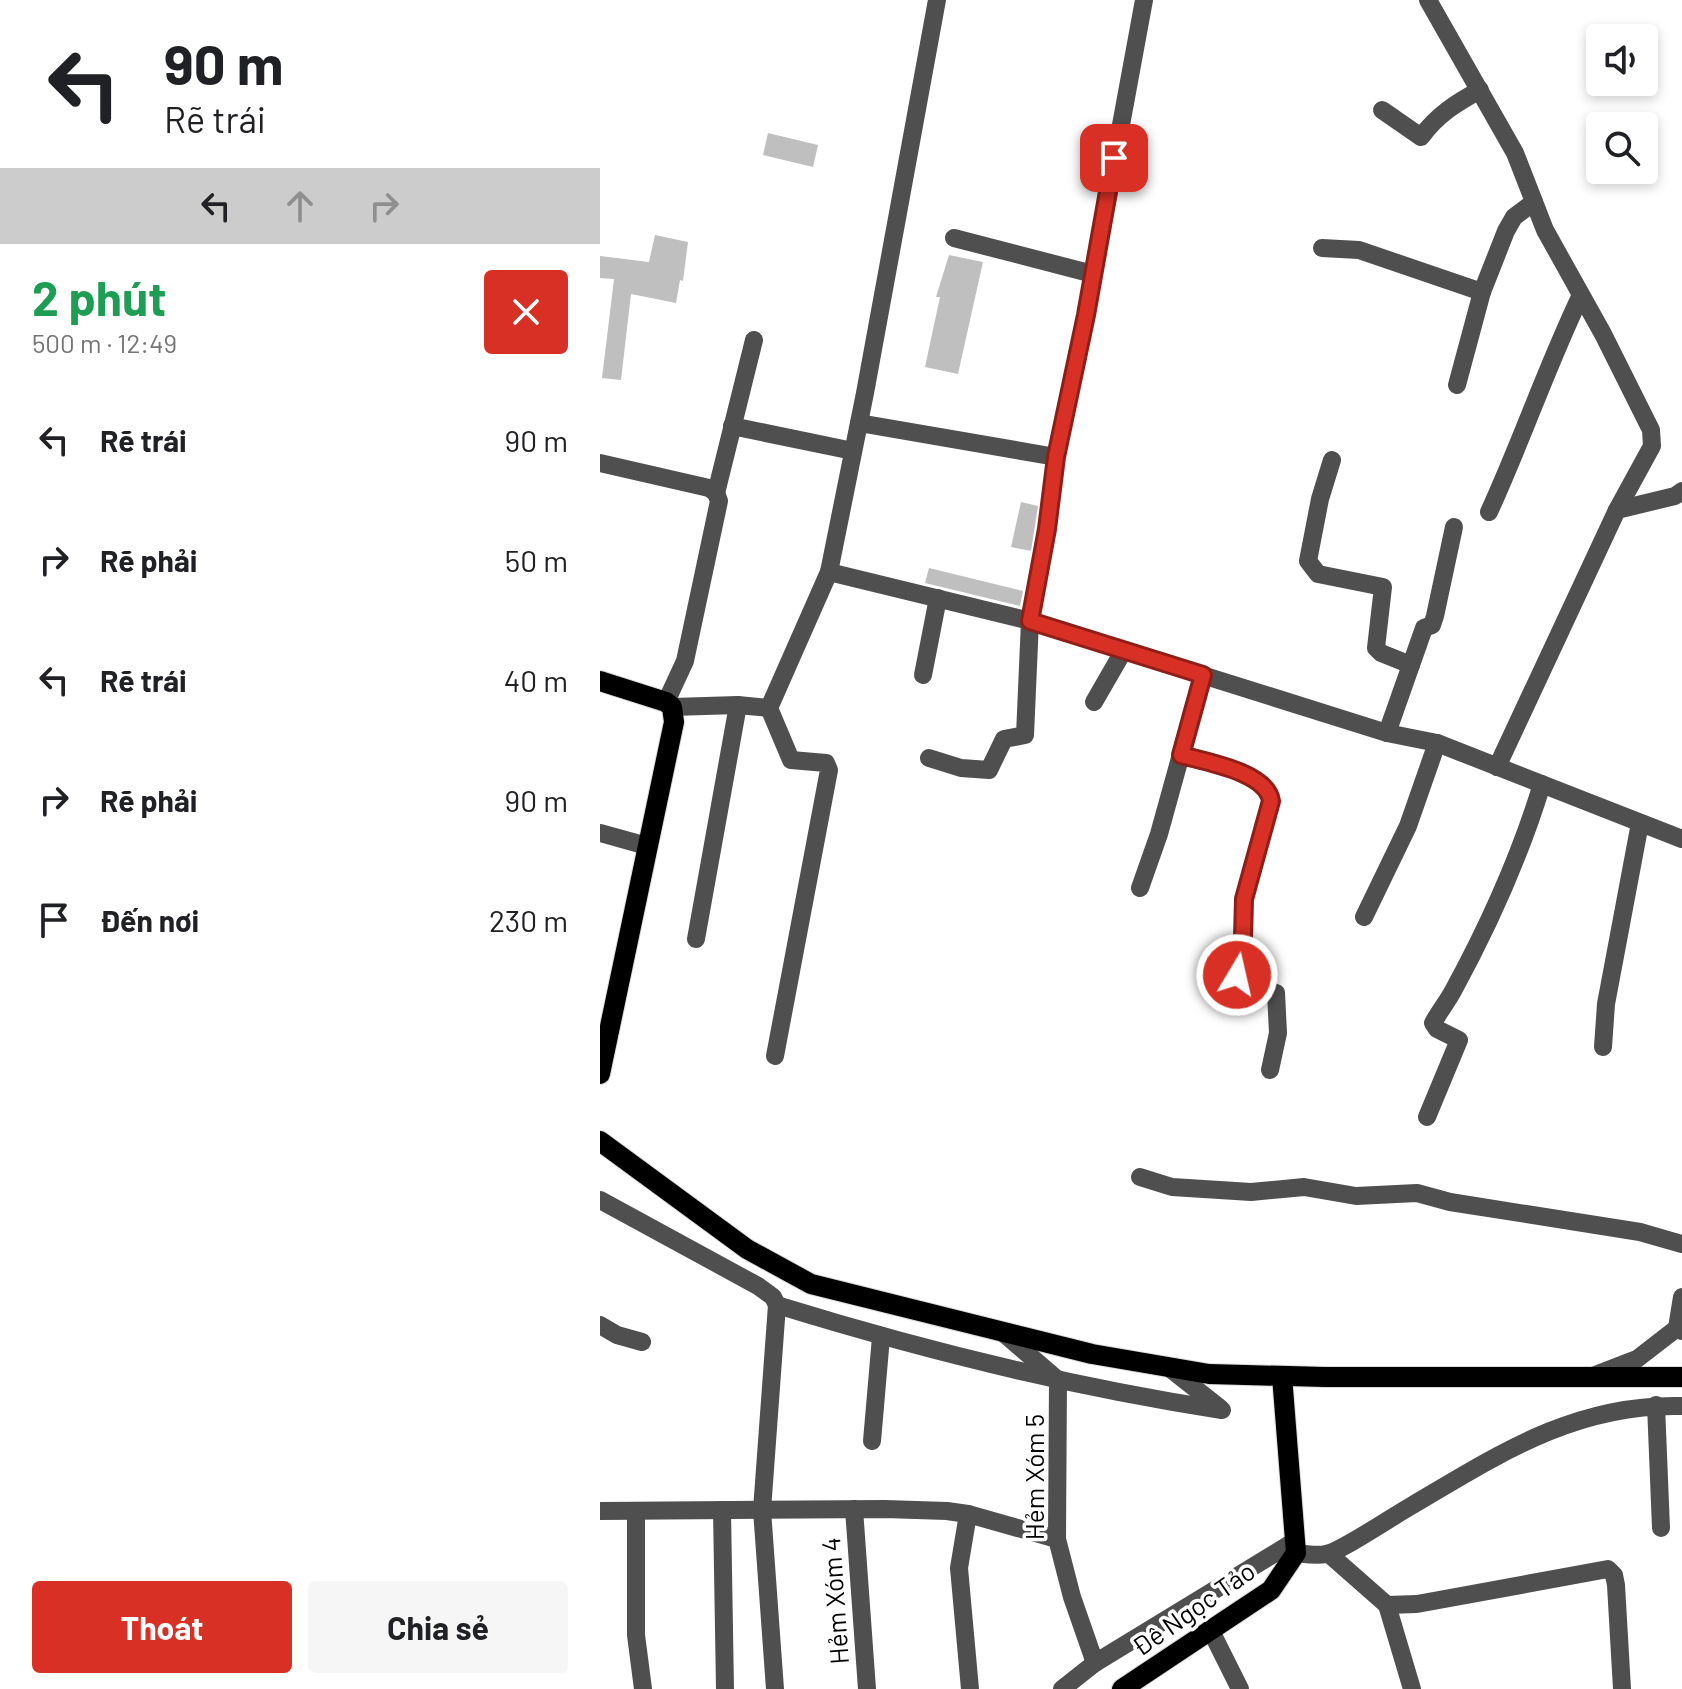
<!DOCTYPE html>
<html lang="vi">
<head>
<meta charset="utf-8">
<style>
  :root { --surface:#fff; --page:#f6f6f6; --text:#202124; --muted:#757577; --accent:#d93025 }
  body { margin:0; font-family:Barlow,sans-serif; background:var(--page); color:var(--text); height:100vh; display:flex; flex-direction:column; font-size:30px; white-space:nowrap }
  * { box-sizing:border-box; margin:0 }
  p { font-size:26px; color:var(--muted) }
  .icon { flex:none; width:44px; height:44px; fill:none; stroke:currentColor; stroke-width:2; stroke-linecap:round; stroke-linejoin:round }
  .map { position:relative; flex:1; overflow:hidden }
  .sheet { display:flex; flex-direction:column; background:var(--surface); width:600px }
  .sheet>* { flex:none }
  .top-card { background:#fff; color:var(--text); overflow:hidden }
  .fabs { position:absolute; left:986px; top:24px; display:grid; gap:16px }
  .fabs a { display:grid; place-items:center; width:72px; height:72px; border-radius:8px; background:var(--surface); box-shadow:0 4px 12px #0003; font-size:40px }
  .pin { position:absolute; display:grid; place-items:center; width:68px; height:68px; color:#fff; margin:-34px; border-radius:16px; box-shadow:0 4px 12px #0006 }
  .me { position:absolute; width:88px; margin:-44px; rotate:9deg; stroke-linejoin:round; filter:drop-shadow(0 0 6px #0008) }
  .turn { display:flex; align-items:center; gap:28px; height:168px; padding:0 32px; font-size:36px }
  .turn .icon { width:104px; height:104px; stroke-width:2.5 }
  .turn b { display:block; font-size:56px; line-height:68px }
  .lanes { display:flex; align-items:center; height:76px; padding:0 32px; background:#0003; justify-content:center; gap:40px; direction:ltr }
  .lanes .off { opacity:.35 }
  .round { display:grid; place-items:center; flex:none; width:84px; height:84px; border-radius:8px; background:var(--page) }
  .head { display:flex; align-items:center; justify-content:space-between; height:136px; padding:0 32px }
  h1 { font-size:48px; font-weight:700; line-height:60px; color:#1e9e55 }
  .cta { display:flex; gap:16px; margin-top:auto; padding:16px 32px }
  .cta a { flex:1; height:92px; border-radius:8px; background:var(--accent); color:#fff; font-size:32px; font-weight:700; line-height:92px; text-align:center }
  .cta a+a { background:var(--page); color:var(--text) }
  ul { padding:0; list-style:none }
  li { display:flex; align-items:center; gap:24px; height:120px; padding:0 32px }
  li div { flex:1 }
  li b { display:block; font-size:30px }
  li em { font-style:normal }
  main { display:flex; flex:1; min-height:0 }
  .map>svg:first-child { display:block }
  .building { fill:#bfbfbf }
  .lines { fill:none; stroke-linecap:round; stroke-linejoin:round }
  .major-casing { stroke:#dbdbdb; stroke-width:22 }
  .minor { stroke:#4f4f4f; stroke-width:18 }
  .major { stroke:#000; stroke-width:20 }
  .route-casing { stroke:#8d1f18; stroke-width:20 }
  .route { stroke:#d93025; stroke-width:14 }
  .labels { text-anchor:middle; dominant-baseline:central; stroke-width:7; stroke-linejoin:round; paint-order:stroke }
  .street-label { font-size:26px; fill:#000; stroke:#fff }
</style>
</head>
<body>
<main>
<section class="sheet">
<div class="top-card">
<div class="turn"><svg class="icon" aria-label="left" viewBox="0 0 24 24"><path d="M17 20v-9H6M10 6l-5 5 5 5"/></svg><div><b>90 m</b>Rẽ trái</div></div>
<div class="lanes"><svg class="icon" aria-label="left" viewBox="0 0 24 24"><path d="M17 20v-9H6M10 6l-5 5 5 5"/></svg><svg class="icon off" aria-label="ahead" viewBox="0 0 24 24"><path d="M12 20V5M6 11l6-6 6 6"/></svg><svg class="icon off" aria-label="right" viewBox="0 0 24 24"><path d="M7 20v-9h11M14 6l5 5-5 5"/></svg></div>
</div>
<div class="head"><div><h1>2 phút</h1><p>500 m · 12:49</p></div><a class="round" style="background:#d93025;color:#fff"><svg class="icon" aria-label="close" viewBox="0 0 24 24"><path d="M6 6l12 12M18 6L6 18"/></svg></a></div>
<ul>
<li><svg class="icon" aria-label="left" viewBox="0 0 24 24"><path d="M17 20v-9H6M10 6l-5 5 5 5"/></svg><div><b>Rẽ trái</b></div><em>90 m</em></li>
<li><svg class="icon" aria-label="right" viewBox="0 0 24 24"><path d="M7 20v-9h11M14 6l5 5-5 5"/></svg><div><b>Rẽ phải</b></div><em>50 m</em></li>
<li><svg class="icon" aria-label="left" viewBox="0 0 24 24"><path d="M17 20v-9H6M10 6l-5 5 5 5"/></svg><div><b>Rẽ trái</b></div><em>40 m</em></li>
<li><svg class="icon" aria-label="right" viewBox="0 0 24 24"><path d="M7 20v-9h11M14 6l5 5-5 5"/></svg><div><b>Rẽ phải</b></div><em>90 m</em></li>
<li><svg class="icon" aria-label="arrive" viewBox="0 0 24 24"><path d="M6 21V4h12l-3 4 3 4H6"/></svg><div><b>Đến nơi</b></div><em>230 m</em></li>
</ul>
<div class="cta"><a>Thoát</a><a>Chia sẻ</a></div>
</section>
<div class="map">
<svg width="1082" height="1689" viewBox="0 0 1082 1689">
  <rect width="100%" height="100%" fill="#fff"/>
  <!-- building -->
  <g class="building">
    <polygon points="168,133 218,145 213,167 163,155"/>
    <polygon points="55,235 88,242 83,281 80,280 76,303 31,294 21,380 2,378 14,279 0,278 0,256 49,262"/>
    <polygon points="349,255 383,262 358,374 325,367 340,297 336,297"/>
    <polygon points="421,502 438,506 431,551 411,547"/>
    <polygon points="329,568 423,591 420,606 325,583"/>
  </g>
  <g class="lines">
    <!-- major casing -->
    <g class="major-casing">
      <g id="major">
        <polyline points="0,681 66,702 72,707 74,722 0,1074"/>
        <polyline points="0,1141 147,1249 211,1284 492,1354 609,1374 725,1377 1082,1377"/>
        <polyline points="522,1689 671,1590 696,1553 682,1376"/>
      </g>
    </g>
    <!-- minor -->
    <g class="minor">
      <polyline points="828,0 915,153 945,230 1003,334 1051,430 1052,446 1017,510"/>
      <path d="M782,110L821,137C837,115 856,103 880,90"/>
      <polyline points="354,238 493,274"/>
      <polyline points="722,248 759,250 882,292"/>
      <polyline points="857,385 882,292 906,231 914,217 934,202"/>
      <polyline points="259,423 456,457"/>
      <polyline points="132,426 253,451"/>
      <polyline points="732,460 720,499 708,561 718,574 783,587 776,648 781,653 811,665"/>
      <polyline points="0,463 109,488 116,493 119,501 85,661 66,702"/>
      <polyline points="116,493 154,340"/>
      <path d="M889,512C922,440 947,366 981,295"/>
      <polyline points="229,572 430,621 787,733 837,743 1082,839"/>
      <polyline points="323,675 338,598"/>
      <polyline points="494,702 524,650"/>
      <polyline points="72,707 138,705 169,708 229,572 265,393 337,0"/>
      <polyline points="169,708 191,760 226,763 229,770 175,1056"/>
      <polyline points="787,733 824,628 832,625 835,616 854,527"/>
      <path d="M581,755C606,762 667,772 671,801L644,899L643,938L637,975L641,981L676,993L678,1033L670,1070"/>
      <polyline points="329,758 361,768 389,770 404,739 425,735 430,621 447,529 456,457 486,315 544,0"/>
      <polyline points="897,767 1017,510 1075,496 1082,491"/>
      <polyline points="0,833 47,846"/>
      <polyline points="540,888 559,834 603,675"/>
      <polyline points="764,917 808,826 837,743"/>
      <polyline points="96,939 138,705"/>
      <polyline points="1003,1047 1006,1004 1040,823"/>
      <path d="M827,1117L859,1040L837,1029L833,1023C839,1012 847,1002 853,991C889,925 920,856 942,784"/>
      <polyline points="540,1177 572,1187 651,1192 704,1187 756,1196 817,1193 850,1202 1040,1232 1082,1244"/>
      <polyline points="0,1200 158,1286 173,1297 177,1305 162,1510 175,1689"/>
      <polyline points="1082,1297 1077,1328 1082,1331"/>
      <path d="M177,1305C323,1350 471,1387 622,1410"/>
      <polyline points="0,1325 17,1335 42,1342"/>
      <polyline points="401,1331 458,1380 457,1539 472,1597 495,1663"/>
      <polyline points="568,1367 620,1408"/>
      <polyline points="993,1376 1037,1359 1077,1328"/>
      <polyline points="1056,1405 1061,1528"/>
      <polyline points="272,1441 281,1337"/>
      <polyline points="254,1509 267,1689"/>
      <polyline points="122,1510 125,1689"/>
      <polyline points="0,1511 285,1509 347,1511 368,1514 457,1539"/>
      <polyline points="36,1511 36,1635 43,1689"/>
      <polyline points="368,1514 359,1568 370,1689"/>
      <path d="M696,1553C705,1554 717,1556 726,1554C740,1552 795,1515 811,1506C899,1454 976,1403 1082,1406"/>
      <polyline points="729,1554 787,1605 817,1604 1008,1569 1014,1575 1016,1585 1022,1689"/>
      <polyline points="787,1605 812,1689"/>
      <polyline points="610,1629 640,1689"/>
      <polyline points="462,1689 495,1663 695,1541"/>
    </g>
    <!-- major -->
    <use href="#major" class="major"/>
  </g>
  <g class="lines">
    <!-- route casing -->
    <g class="route-casing">
      <path id="route" d="M514,158L486,315L456,457L447,529L430,621L603,675L581,755C606,762 667,772 671,801L644,899L643,938L637,975"/>
    </g>
    <!-- route -->
    <use href="#route" class="route"/>
  </g>
  <g class="labels">
    <!-- street labels -->
    <g class="street-label">
      <text transform="translate(433 1477) rotate(-90)">Hẻm Xóm 5</text>
      <text transform="translate(234 1601) rotate(-94)">Hẻm Xóm 4</text>
      <text transform="translate(593 1608) rotate(-35)">Đê Ngọc Tảo</text>
    </g>
  </g>
</svg>
<div class="fabs">
<a><svg class="icon" aria-label="sound" viewBox="0 0 24 24"><path d="M4 9h4l5-4v14l-5-4H4zM17 9q2 3 0 6"/></svg></a>
<a><svg class="icon" aria-label="search" viewBox="0 0 24 24"><circle cx="10" cy="10" r="6"/><path d="M15 15l6 6"/></svg></a>
</div>
<div class="pin" style="left:514px;top:158px;background:#d93025"><svg class="icon" aria-label="arrive" viewBox="0 0 24 24"><path d="M6 21V4h12l-3 4 3 4H6"/></svg></div>
<svg class="me" style="left:637px;top:975px" viewBox="-20 -20 40 40"><circle r="17" fill="#d93025" stroke="#fff" stroke-width="3"/><path d="M0-11L8 9 0 5-8 9z" fill="#fff"/></svg>
</div>
</main>
</body>
</html>
